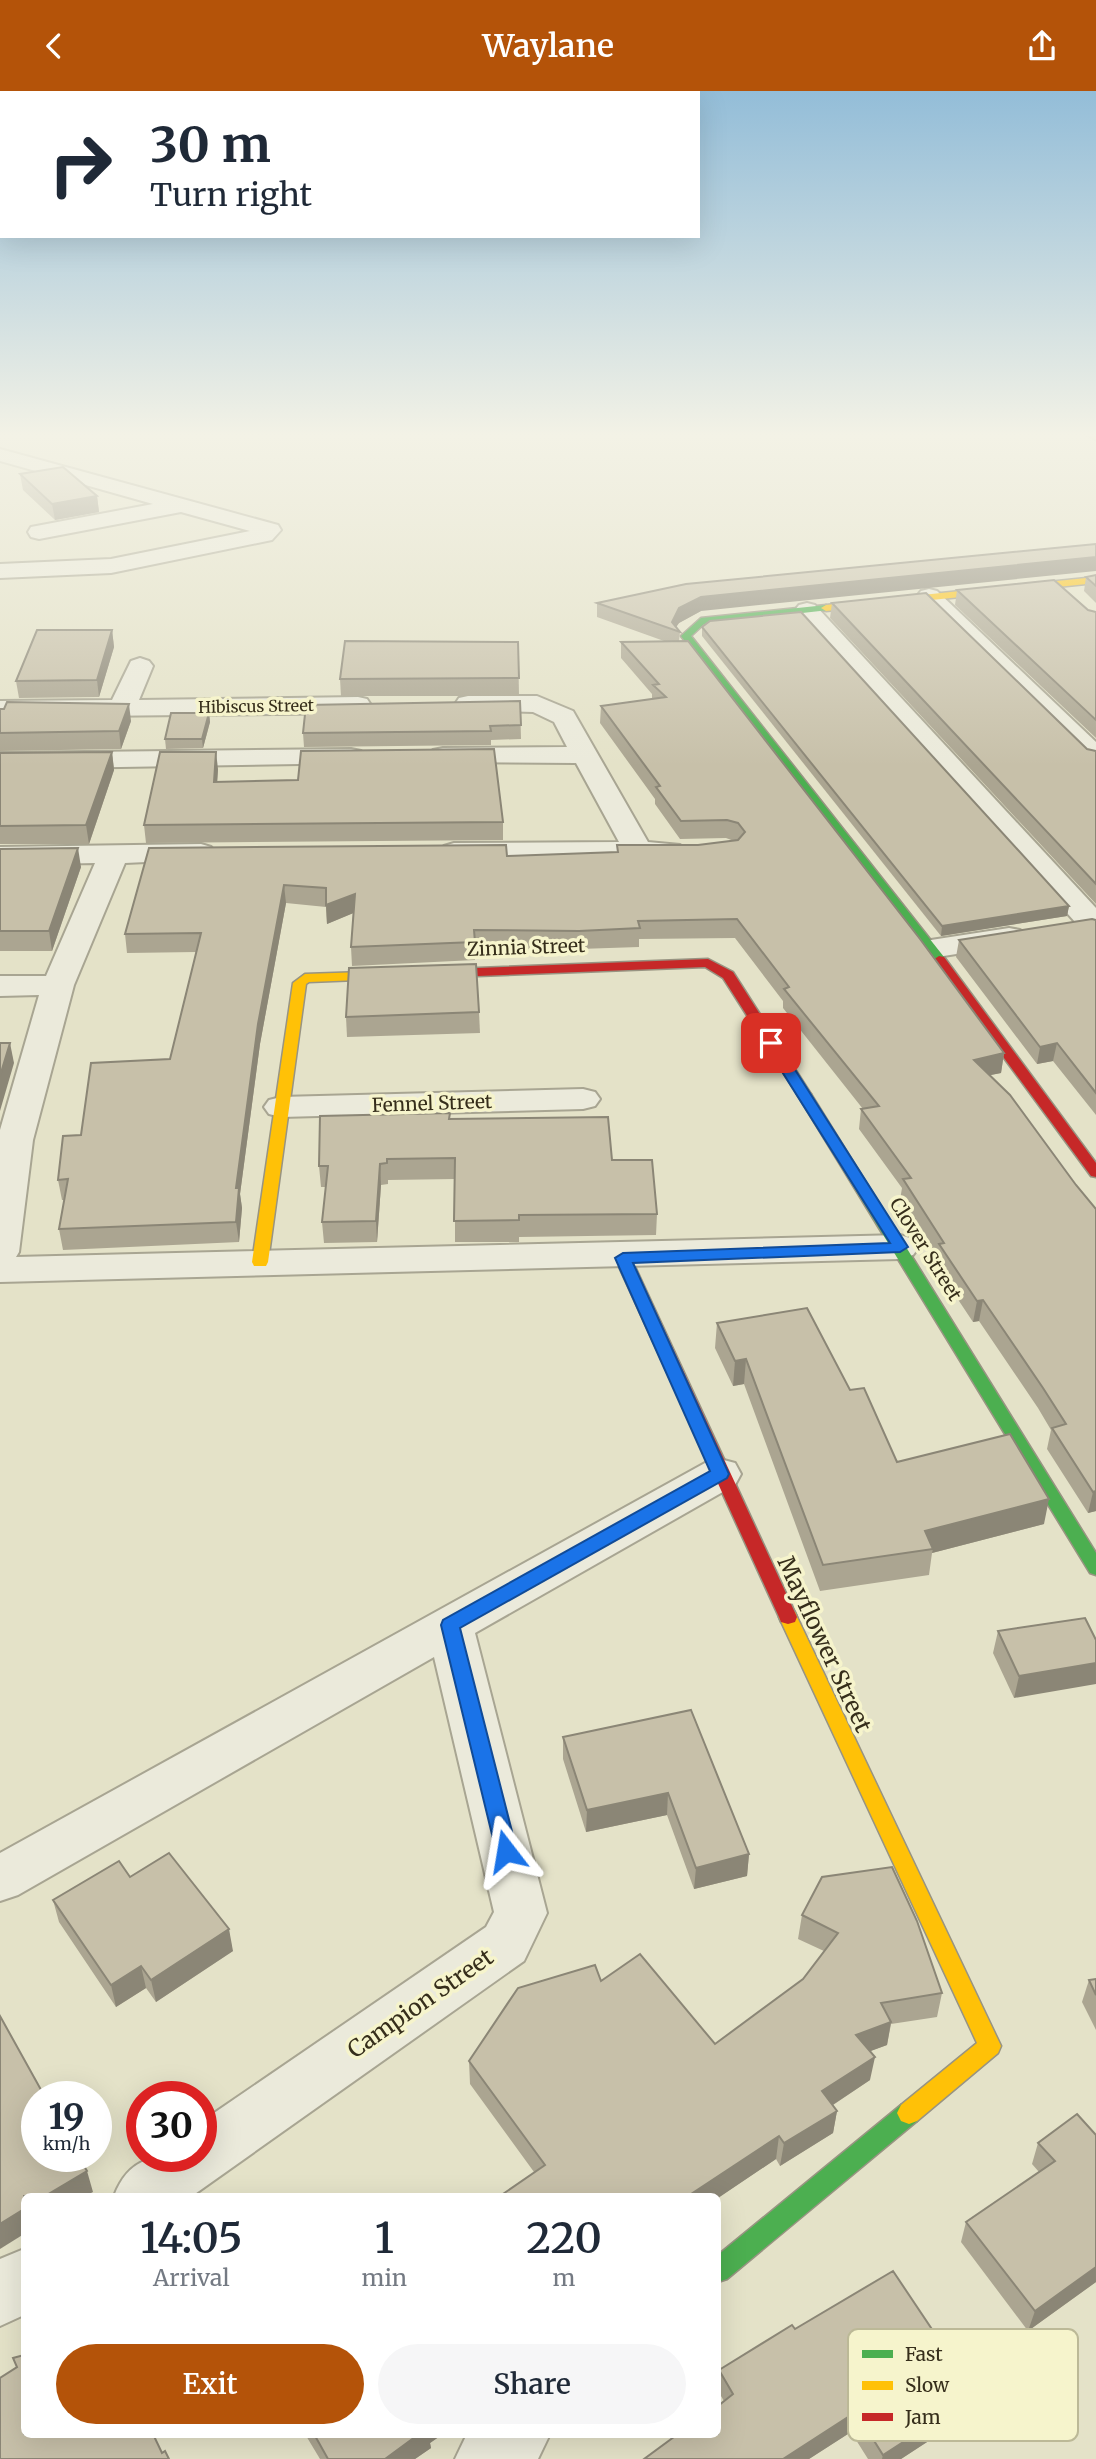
<!DOCTYPE html>
<html lang="en">
<head>
<meta charset="utf-8">
<style>
  :root { --surface:#fff; --page:#f6f6f7; --text:#1f2937; --muted:#747a83; --accent:#b45309 }
  body { margin:0; font-family:Merriweather,serif; background:var(--page); color:var(--text); height:100vh; display:flex; flex-direction:column; font-size:26px; white-space:nowrap }
  * { box-sizing:border-box; margin:0 }
  p { font-size:23px; color:var(--muted) }
  .icon { flex:none; width:38px; height:38px; fill:none; stroke:currentColor; stroke-width:2; stroke-linecap:round; stroke-linejoin:round }
  .map { position:relative; flex:1; overflow:hidden }
  .side { position:absolute; left:21px; top:2102px; width:700px; height:245px; display:flex; flex-direction:column; background:var(--surface); border-radius:10px; box-shadow:0 7px 28px #0002 }
  .side>* { flex:none }
  .hud { position:absolute; left:0px; top:0px; width:700px; height:147px; box-shadow:0 7px 28px #0002; background:#fff; color:var(--text); overflow:hidden }
  .speed { position:absolute; left:21px; top:1990px; display:flex; gap:14px; font-size:35px; font-weight:700; text-align:center }
  .speed>* { display:grid; place-content:center; width:91px; height:91px; border-radius:50%; background:var(--surface); box-shadow:0 7px 28px #0002; line-height:1 }
  .speed small { font-size:18px; font-weight:400 }
  .speed .limit { border:10px solid #d22; background:#fff; color:#111 }
  .pin { position:absolute; display:grid; place-items:center; width:60px; height:60px; color:#fff; margin:-30px; border-radius:14px; box-shadow:0 4px 10px #0006 }
  .me { position:absolute; width:77px; margin:-38px; rotate:346deg; stroke-linejoin:round; filter:drop-shadow(0 0 5px #0008) }
  .turn { display:flex; align-items:center; gap:24px; height:147px; padding:0 35px; font-size:32px }
  .turn .icon { width:91px; height:91px; stroke-width:2.5 }
  .turn b { display:block; font-size:49px; line-height:60px }
  .eta { display:flex; justify-content:space-evenly; align-items:center; height:119px; text-align:center }
  .eta b { font-size:42px; font-weight:600; line-height:49px }
  .primary-button { display:flex; gap:14px; margin-top:auto; padding:14px 35px }
  .primary-button a { flex:1; height:80px; border-radius:42px; background:var(--accent); color:#fff; font-size:28px; font-weight:600; line-height:80px; text-align:center }
  .primary-button a+a { background:var(--page); color:var(--text) }
  header { display:flex; justify-content:space-between; align-items:center; height:91px; padding:0 35px; background:var(--accent); color:#fff; font-size:32px; font-weight:600 }
  .map>svg:first-child { display:block }
  .lines { fill:none; stroke-linecap:round; stroke-linejoin:round }
  .street-casing { stroke:#a8a592; stroke-width:4 }
  .fast-casing { stroke:#989482; stroke-width:3 }
  .slow-casing { stroke:#989482; stroke-width:3 }
  .jam-casing { stroke:#989482; stroke-width:3 }
  .street { fill:#ebeadb; fill-rule:evenodd }
  .fast { fill:#4caf50; fill-rule:evenodd }
  .slow { fill:#ffc107; fill-rule:evenodd }
  .jam { fill:#c62828; fill-rule:evenodd }
  .wall { fill:#aba591 }
  .shaded-wall { fill:#8b8676 }
  .building { fill:#c7c0a9; stroke:#8b8676; stroke-width:2 }
  .route { fill:#1a73e8; stroke:#114b97; stroke-width:2 }
  .labels { text-anchor:middle; dominant-baseline:central; stroke-width:7; stroke-linejoin:round; paint-order:stroke }
  .far-street-label { font-size:16px; fill:#362e1b; stroke:#f6f4cc }
  .street-label { font-size:19px; fill:#362e1b; stroke:#f6f4cc }
  .near-street-label { font-size:23px; fill:#362e1b; stroke:#f6f4cc }
  .key { fill:#f6f4cc; stroke:#bcb997; stroke-width:2 }
  .key-label { font-size:19px; fill:#362e1b }
</style>
</head>
<body>
<header><svg class="icon" aria-label="back" viewBox="0 0 24 24"><path d="M15 5l-7 7 7 7"/></svg>Waylane<svg class="icon" aria-label="share" viewBox="0 0 24 24"><path d="M12 15V3M7 8l5-5 5 5M5 13v7h14v-7"/></svg></header>
<div class="map">
<svg width="1096" height="2368" viewBox="0 0 1096 2368">
  <rect width="100%" height="100%" fill="#e4e2c8"/>
  <g class="lines">
    <!-- street casing -->
    <g class="street-casing">
      <g id="street">
        <polygon points="0,358 278,434 281,439 272,449 111,482 0,487 0,473 111,468 250,440 181,421 39,448 31,446 28,441 31,436 153,413 0,370"/>
        <polygon points="929,498 937,500 1096,651 1096,674 1086,672 921,510 917,505 921,500"/>
        <polygon points="807,512 815,514 1096,817 1096,844 1085,842 799,524 795,519 799,514"/>
        <polygon points="140,567 149,570 153,575 139,609 358,606 367,608 371,614 367,620 358,622 0,626 0,610 112,609 131,570"/>
        <polygon points="468,605 537,605 573,620 648,751 680,754 685,760 680,766 454,770 444,767 439,761 444,755 454,752 619,751 576,672 433,671 429,665 433,659 443,657 567,656 554,631 533,621 459,619 455,613 459,607"/>
        <polygon points="351,658 361,660 365,666 361,672 0,678 0,662"/>
        <polygon points="201,753 211,756 216,762 211,768 125,772 74,894 33,1049 19,1161 16,1166 900,1144 913,1148 919,1156 913,1164 900,1168 0,1191 0,1039 39,904 0,905 0,885 46,885 95,772 0,774 0,756"/>
        <polygon points="1009,837 1020,839 1025,846 1020,853 931,867 920,865 915,858 920,851 931,849"/>
        <polygon points="583,998 595,1001 600,1008 595,1015 583,1018 281,1026 269,1023 264,1016 269,1009 281,1006"/>
        <path d="M720,1368L735,1372L741,1383L735,1394L475,1542L547,1822L524,1870L192,2105H114C131,2061 160,2065 201,2065V2031L486,1836L494,1821L434,1566L18,1804L0,1810V1762L705,1372Z"/>
        <polygon points="24,2158 24,2224 0,2235 0,2168"/>
        <polygon points="467,2343 550,2343 538,2368 455,2368"/>
      </g>
    </g>
    <!-- fast casing -->
    <g class="fast-casing">
      <g id="fast">
        <polygon points="826,514 831,517 829,519 704,533 691,545 944,866 944,872 934,872 681,545 701,527"/>
        <polygon points="804,999 811,1003 1096,1462 1096,1484 1090,1482 797,1003"/>
        <polygon points="909,2011 917,2014 921,2022 917,2030 727,2188 718,2191 718,2164 901,2014"/>
      </g>
    </g>
    <!-- slow casing -->
    <g class="slow-casing">
      <g id="slow">
        <polygon points="1085,343 1096,343 1096,349"/>
        <polygon points="1096,486 1096,492 826,520 821,517 826,514"/>
        <polygon points="452,878 457,879 457,885 309,891 306,893 268,1171 266,1175 254,1175 252,1171 293,892 305,883"/>
        <polygon points="788,1519 795,1521 797,1526 1001,1955 998,1962 917,2030 909,2033 901,2030 897,2022 901,2014 977,1952 779,1526 781,1521"/>
      </g>
    </g>
    <!-- jam casing -->
    <g class="jam-casing">
      <g id="jam">
        <polygon points="939,865 944,866 1096,1072 1096,1086 1091,1085 934,872 933,869"/>
        <polygon points="708,868 733,881 811,1003 809,1006 799,1006 723,887 705,876 452,886 445,882 452,878"/>
        <polygon points="623,1162 631,1167 797,1526 795,1531 788,1533 781,1531 779,1526 615,1167"/>
      </g>
    </g>
    <!-- street -->
    <use href="#street" class="street"/>
    <!-- fast -->
    <use href="#fast" class="fast"/>
    <!-- slow -->
    <use href="#slow" class="slow"/>
    <!-- jam -->
    <use href="#jam" class="jam"/>
  </g>
  <!-- wall -->
  <g class="wall">
    <polygon points="20,383 97,405 99,421 55,429 23,399"/>
    <polygon points="1096,484 1096,512 1084,500 1086,486"/>
    <polygon points="957,499 1096,521 1096,647 955,514"/>
    <polygon points="597,512 701,520 679,532 676,536 680,541 679,550 1004,962 1001,982 990,984 1076,1094 1096,1420 1088,1422 1047,1358 1051,1339 1038,1317 979,1230 973,1231 935,1174 937,1166 900,1109 902,1097 859,1038 861,1018 863,1018 783,917 783,910 735,847 639,848 639,856 579,858 475,858 475,869 352,875 351,856 353,822 327,833 326,816 286,812 260,953 240,1103 242,1117 239,1151 63,1159 59,1138 64,1109 62,1109 58,1089 81,1044 170,968 196,861 127,862 125,843 149,757 507,765 617,761 617,754 698,754 734,750 726,747 680,748 655,713 655,708 600,632 601,615 652,608 652,603 621,567 621,551 664,550 597,526"/>
    <polygon points="832,512 1087,658 1096,660 1096,813 830,527"/>
    <polygon points="702,536 1069,815 1067,825 941,845 702,545"/>
    <polygon points="112,539 114,556 99,606 19,607 16,590"/>
    <polygon points="518,551 519,605 341,605 340,588"/>
    <polygon points="520,610 521,648 491,649 491,654 304,656 303,642"/>
    <polygon points="0,618 131,630 121,658 0,660"/>
    <polygon points="209,622 210,631 203,657 166,658 165,648"/>
    <polygon points="112,661 114,679 89,753 0,753 0,662"/>
    <polygon points="218,678 217,691 298,689 503,731 503,749 146,752 144,734"/>
    <polygon points="0,758 81,776 52,860 0,860"/>
    <polygon points="1096,829 1096,1024 1053,970 1037,973 956,866 959,849"/>
    <polygon points="479,921 480,942 347,946 346,926"/>
    <polygon points="450,1028 612,1069 657,1123 656,1144 519,1146 519,1151 455,1151 455,1088 388,1089 388,1093 381,1094 377,1151 324,1152 322,1131 326,1096 321,1096 319,1075"/>
    <polygon points="717,1232 850,1299 897,1371 1044,1433 932,1462 929,1484 820,1500 744,1293 733,1295 715,1257"/>
    <polygon points="1085,1527 1014,1607 993,1562 998,1540"/>
    <polygon points="691,1619 749,1763 747,1785 694,1798 667,1724 586,1741 563,1668 563,1646"/>
    <polygon points="130,1786 233,1860 156,1911 146,1897 116,1916 59,1831 53,1809"/>
    <polygon points="822,1786 942,1902 937,1926 891,1933 887,1954 870,1960 870,1989 833,2014 837,2020 833,2042 780,2075 776,2068 718,2107 718,2105 534,2081 470,1993 469,1970 601,1890 715,1953 803,1888 824,1860 798,1848 802,1824"/>
    <polygon points="1096,1888 1096,1939 1082,1911 1089,1889"/>
    <polygon points="1096,2044 1096,2191 1028,2240 961,2151 966,2131 1039,2081 1032,2073 1038,2052"/>
    <polygon points="795,2238 976,2304 970,2323 901,2368 868,2368 851,2341 809,2368 644,2368 724,2310 718,2300 719,2279"/>
    <polygon points="305,2343 443,2343 430,2352 431,2357 415,2368 320,2368"/>
  </g>
  <!-- shaded-wall -->
  <g class="shaded-wall">
    <polygon points="97,405 99,421 55,429 52,413"/>
    <polygon points="1096,466 1096,480 701,520 679,532 674,539 672,531 679,517 701,506"/>
    <polygon points="112,539 114,556 99,606 97,589"/>
    <polygon points="129,613 131,630 121,658 119,640"/>
    <polygon points="209,622 210,631 203,657 202,648"/>
    <polygon points="112,661 114,679 89,753 86,734"/>
    <polygon points="216,661 218,678 216,709 214,691"/>
    <polygon points="78,757 81,776 52,860 49,840"/>
    <polygon points="284,794 286,812 260,953 240,1103 242,1117 239,1151 236,1131 236,1097 258,933"/>
    <polygon points="355,803 356,821 327,833 326,814"/>
    <polygon points="1069,815 1067,825 941,845 942,835"/>
    <polygon points="10,952 14,972 0,1020 0,985"/>
    <polygon points="1057,952 1053,970 1037,973 1040,956"/>
    <polygon points="1004,962 1001,982 971,988 974,969"/>
    <polygon points="380,1073 381,1094 377,1151 376,1130"/>
    <polygon points="983,1209 979,1230 973,1231 977,1210"/>
    <polygon points="746,1268 744,1293 733,1295 735,1270"/>
    <polygon points="1096,1400 1096,1420 1088,1422 1093,1401"/>
    <polygon points="1049,1408 1044,1433 932,1462 933,1458 925,1440"/>
    <polygon points="1096,1572 1096,1593 1014,1607 1019,1585"/>
    <polygon points="668,1702 667,1724 586,1741 587,1719"/>
    <polygon points="749,1763 747,1785 694,1798 696,1777"/>
    <polygon points="229,1838 233,1860 156,1911 151,1889"/>
    <polygon points="141,1875 146,1897 116,1916 111,1894"/>
    <polygon points="891,1931 887,1954 852,1967 856,1944"/>
    <polygon points="875,1966 870,1989 819,2023 822,2000"/>
    <polygon points="837,2020 833,2042 780,2075 784,2052"/>
    <polygon points="779,2045 776,2068 718,2107 718,2105 688,2105"/>
    <polygon points="87,2080 93,2101 85,2105 45,2105"/>
    <polygon points="24,2118 24,2143 0,2158 0,2133"/>
    <polygon points="1096,2176 1096,2191 1028,2240 1035,2220"/>
    <polygon points="976,2304 970,2323 901,2368 882,2368 883,2364"/>
    <polygon points="856,2321 851,2341 809,2368 783,2368"/>
    <polygon points="419,2343 443,2343 430,2352 431,2357 415,2368 385,2368"/>
  </g>
  <!-- building -->
  <g class="building">
    <polygon points="63,376 97,405 52,413 20,383"/>
    <polygon points="1096,453 1096,466 701,506 679,517 672,531 680,541 597,512 686,493"/>
    <polygon points="1096,484 1096,495 1086,486"/>
    <polygon points="1054,489 1088,519 1096,521 1096,629 957,499"/>
    <polygon points="926,502 1087,658 1096,660 1096,793 832,512"/>
    <polygon points="801,521 1069,815 942,835 702,536 710,530"/>
    <polygon points="37,539 112,539 97,589 16,590"/>
    <polygon points="345,550 518,551 519,587 340,588"/>
    <polygon points="688,550 920,848 1004,962 974,969 1010,1004 1076,1094 1096,1118 1096,1400 1093,1401 1052,1337 1066,1333 1043,1297 983,1209 977,1210 939,1153 944,1152 903,1088 911,1087 861,1018 879,1015 784,898 789,896 737,828 638,830 640,837 579,840 474,839 475,851 351,856 355,803 326,814 326,797 284,794 258,933 236,1097 239,1097 236,1131 59,1138 68,1088 58,1089 63,1045 81,1044 91,972 170,968 201,842 125,843 149,757 506,754 507,765 618,761 617,754 698,754 738,749 745,741 738,732 727,729 681,730 656,696 660,695 601,615 666,606 653,594 659,593 621,551"/>
    <polygon points="520,610 521,634 490,635 491,640 303,642 306,614"/>
    <polygon points="7,611 129,613 119,640 0,642 0,618 4,618"/>
    <polygon points="171,622 209,622 202,648 165,648"/>
    <polygon points="494,658 503,731 144,734 160,661 216,661 214,691 298,689 301,660"/>
    <polygon points="112,661 86,734 0,735 0,662"/>
    <polygon points="78,757 49,840 0,840 0,758"/>
    <polygon points="1092,828 1096,829 1096,1002 1057,952 1040,956 959,849"/>
    <polygon points="476,873 479,921 346,926 349,877"/>
    <polygon points="0,952 10,952 0,985"/>
    <polygon points="450,1022 449,1028 608,1026 612,1069 652,1069 657,1123 519,1124 519,1129 454,1130 455,1067 387,1068 387,1072 380,1073 376,1130 322,1131 328,1075 319,1075 320,1025"/>
    <polygon points="807,1217 850,1299 864,1297 897,1371 1010,1343 1049,1408 925,1440 933,1458 823,1474 746,1268 735,1270 717,1232"/>
    <polygon points="1085,1527 1096,1549 1096,1572 1019,1585 998,1540"/>
    <polygon points="691,1619 749,1763 696,1777 668,1702 587,1719 563,1646"/>
    <polygon points="169,1762 229,1838 151,1889 141,1875 111,1894 53,1809 119,1770 130,1786"/>
    <polygon points="892,1776 917,1830 942,1902 881,1912 891,1931 856,1944 875,1966 822,2000 837,2020 784,2052 779,2045 688,2105 500,2105 545,2074 469,1970 518,1897 595,1874 601,1890 640,1863 715,1953 803,1888 838,1842 802,1824 822,1786"/>
    <polygon points="1096,1888 1096,1904 1089,1889"/>
    <polygon points="0,1925 45,2006 37,2006 37,2065 78,2065 87,2080 45,2105 24,2105 24,2118 0,2133"/>
    <polygon points="1077,2023 1096,2044 1096,2176 1035,2220 966,2131 1055,2070 1038,2052"/>
    <polygon points="893,2180 976,2304 883,2364 856,2321 783,2368 644,2368 678,2343 718,2343 718,2315 733,2303 719,2279 792,2234 795,2238"/>
    <polygon points="24,2264 24,2343 153,2343 162,2362 165,2360 169,2368 0,2368 0,2287 17,2276 13,2267"/>
    <polygon points="314,2343 419,2343 385,2368 328,2368"/>
  </g>
  <!-- sky -->
  <linearGradient id="sky" x2="0" y2="1"><stop stop-color="#93bdd8"/><stop offset="0.51" stop-color="#f3f2e6"/><stop offset="1" stop-color="#f3f2e6" stop-opacity="0"/></linearGradient>
  <rect width="1096" height="675" fill="url(#sky)"/>
  <!-- route -->
  <polygon class="route" points="771,948 778,952 908,1156 900,1161 633,1172 729,1383 727,1387 460,1537 517,1760 514,1767 506,1769 499,1767 496,1760 441,1534 443,1529 710,1380 615,1167 623,1162 890,1152 764,952"/>
  <g class="labels">
    <!-- far-street labels -->
    <g class="far-street-label">
      <text transform="translate(256 615) rotate(-1)">Hibiscus Street</text>
    </g>
    <!-- street labels -->
    <g class="street-label">
      <text transform="translate(526 856) rotate(-2)">Zinnia Street</text>
      <text transform="translate(432 1012) rotate(-2)">Fennel Street</text>
      <text transform="translate(926 1158) rotate(58)">Clover Street</text>
    </g>
    <!-- near-street labels -->
    <g class="near-street-label">
      <text transform="translate(825 1553) rotate(65)">Mayflower Street</text>
      <text transform="translate(420 1912) rotate(-35)">Campion Street</text>
    </g>
  </g>
  <!-- legend -->
  <rect x="848" y="2238" width="230" height="112" rx="10" class="key"/>
  <rect x="862" y="2259" width="31" height="8" fill="#4caf50"/>
  <rect x="862" y="2290" width="31" height="9" fill="#ffc107"/>
  <rect x="862" y="2322" width="31" height="8" fill="#c62828"/>
  <g class="key-label">
    <text x="905" y="2270">Fast</text>
    <text x="905" y="2301">Slow</text>
    <text x="905" y="2333">Jam</text>
  </g>
</svg>
<div class="speed"><div>19<small>km/h</small></div><div class="limit">30</div></div>
<div class="pin" style="left:771px;top:952px;background:#d93025"><svg class="icon" aria-label="arrive" viewBox="0 0 24 24"><path d="M6 21V4h12l-3 4 3 4H6"/></svg></div>
<svg class="me" style="left:506px;top:1760px" viewBox="-20 -20 40 40"><path d="M0-17L14 15 0 8-14 15z" fill="#1a73e8" stroke="#fff" stroke-width="4"/></svg>
<div class="hud">
<div class="turn"><svg class="icon" aria-label="right" viewBox="0 0 24 24"><path d="M7 20v-9h11M14 6l5 5-5 5"/></svg><div><b>30 m</b>Turn right</div></div>
</div>
<section class="side">
<div class="eta">
<div><b>14:05</b><p>Arrival</p></div>
<div><b>1</b><p>min</p></div>
<div><b>220</b><p>m</p></div>
</div>
<div class="primary-button"><a>Exit</a><a>Share</a></div>
</section>
</div>
</body>
</html>
